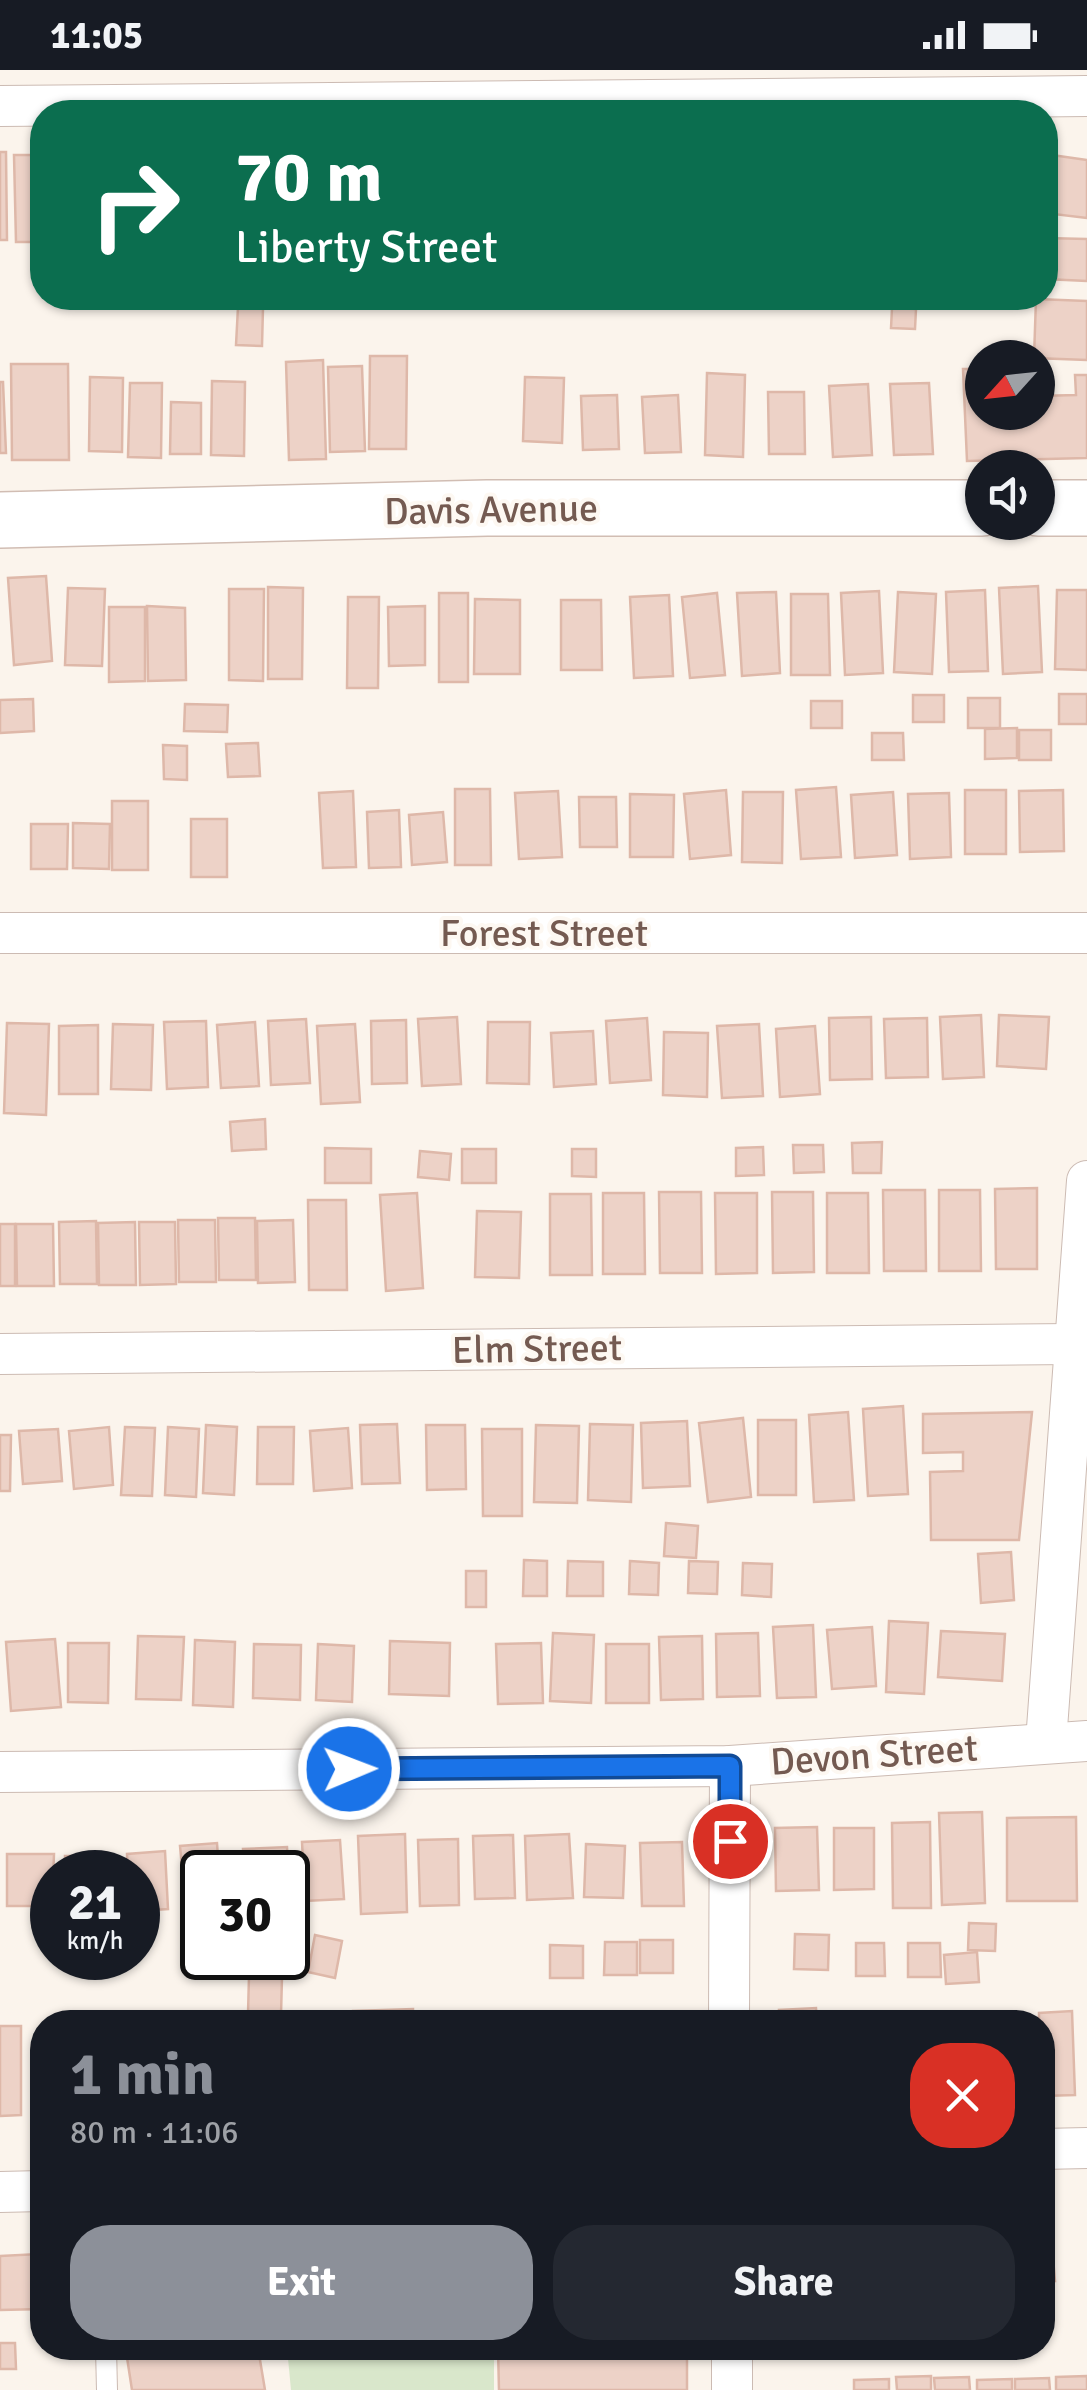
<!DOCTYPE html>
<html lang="en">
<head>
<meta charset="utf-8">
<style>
  :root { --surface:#171b24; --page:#242831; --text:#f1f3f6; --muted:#9ea1a6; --accent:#8c9099 }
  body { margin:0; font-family:Signika,sans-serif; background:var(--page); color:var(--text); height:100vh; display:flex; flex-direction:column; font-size:38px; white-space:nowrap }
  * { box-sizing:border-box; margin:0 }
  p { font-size:32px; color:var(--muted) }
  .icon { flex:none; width:55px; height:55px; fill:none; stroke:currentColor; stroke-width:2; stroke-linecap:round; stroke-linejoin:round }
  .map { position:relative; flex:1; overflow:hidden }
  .panel { position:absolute; left:30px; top:1940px; width:1025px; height:350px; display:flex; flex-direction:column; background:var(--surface); border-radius:40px; box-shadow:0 2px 8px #0004 }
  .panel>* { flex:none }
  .top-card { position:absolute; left:30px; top:30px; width:1028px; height:210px; border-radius:40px; box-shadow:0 2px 8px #0004; background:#0b6e4f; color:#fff; overflow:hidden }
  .needle { width:65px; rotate:243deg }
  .controls { position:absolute; left:965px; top:270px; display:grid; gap:20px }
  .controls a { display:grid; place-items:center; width:90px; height:90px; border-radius:50%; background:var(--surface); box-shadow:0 2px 8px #0004; font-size:50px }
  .speed { position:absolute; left:30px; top:1780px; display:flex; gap:20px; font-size:50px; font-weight:700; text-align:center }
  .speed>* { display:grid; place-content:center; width:130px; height:130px; border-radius:50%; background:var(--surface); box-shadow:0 2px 8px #0004; line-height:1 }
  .speed small { font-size:25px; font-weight:400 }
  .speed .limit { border:5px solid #111; border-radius:15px; background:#fff; color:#111 }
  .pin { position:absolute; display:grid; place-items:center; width:85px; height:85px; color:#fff; margin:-42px; border:5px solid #fff; border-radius:50%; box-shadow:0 2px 10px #0007 }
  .me { position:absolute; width:110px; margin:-55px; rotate:89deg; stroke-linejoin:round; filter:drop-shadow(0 0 8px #0008) }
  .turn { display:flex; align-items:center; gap:35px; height:210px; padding:0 40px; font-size:45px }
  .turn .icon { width:130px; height:130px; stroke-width:2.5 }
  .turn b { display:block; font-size:70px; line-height:85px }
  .round { display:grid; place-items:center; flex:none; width:105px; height:105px; border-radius:40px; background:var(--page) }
  .overview { display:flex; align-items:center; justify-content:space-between; height:170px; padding:0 40px }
  h1 { font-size:60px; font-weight:800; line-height:75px; color:var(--accent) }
  .cta { display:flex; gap:20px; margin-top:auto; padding:20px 40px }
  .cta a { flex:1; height:115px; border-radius:40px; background:var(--accent); color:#fff; font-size:40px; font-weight:800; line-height:115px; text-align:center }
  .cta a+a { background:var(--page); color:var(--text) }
  .status { display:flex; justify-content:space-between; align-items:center; height:70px; padding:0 50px; background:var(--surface); direction:ltr }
  .status svg { height:28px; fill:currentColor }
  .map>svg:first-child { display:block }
  .green { fill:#d9e7cb }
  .building { fill:#edd2c7; stroke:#deb8a9; stroke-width:2.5 }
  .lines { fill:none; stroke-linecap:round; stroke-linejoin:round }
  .lane-casing { stroke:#ccbbb3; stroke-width:22 }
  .street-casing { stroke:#ccbbb3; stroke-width:42 }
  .secondary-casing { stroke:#d1bdb3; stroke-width:58 }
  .lane { stroke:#fff; stroke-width:20 }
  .street { stroke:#fff; stroke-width:40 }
  .secondary { stroke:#fff; stroke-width:55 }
  .route-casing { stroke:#114b97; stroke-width:25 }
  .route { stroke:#1a73e8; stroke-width:18 }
  .labels { text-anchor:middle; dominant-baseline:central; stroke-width:8; stroke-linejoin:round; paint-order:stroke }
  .street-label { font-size:38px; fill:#745a51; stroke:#fdf8f2 }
</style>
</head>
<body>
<div class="status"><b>11:05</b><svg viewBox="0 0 49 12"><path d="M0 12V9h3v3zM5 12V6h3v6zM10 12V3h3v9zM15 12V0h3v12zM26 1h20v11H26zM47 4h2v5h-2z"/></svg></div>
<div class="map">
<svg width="1087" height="2320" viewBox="0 0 1087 2320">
  <rect width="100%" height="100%" fill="#fbf4ec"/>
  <!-- green -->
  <polygon class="green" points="287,2278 494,2278 494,2320 291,2320"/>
  <!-- building -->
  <g class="building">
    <polygon points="0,82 6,82 7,170 0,170"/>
    <polygon points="14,85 42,85 42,172 16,172"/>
    <polygon points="1052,85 1087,90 1087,148 1045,143"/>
    <polygon points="1045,168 1087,169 1087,211 1045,209"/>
    <polygon points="1036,229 1087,231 1087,290 1034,288"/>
    <polygon points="238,237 263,238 262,276 236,275"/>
    <polygon points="892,238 916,239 915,259 891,258"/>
    <polygon points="370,286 407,286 406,379 369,379"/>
    <polygon points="323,290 326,389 289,390 286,292"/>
    <polygon points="11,294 68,294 69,390 12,390"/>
    <polygon points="362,296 365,381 330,382 328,297"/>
    <polygon points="963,299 982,299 982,342 1038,342 1038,326 1076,325 1075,305 1087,305 1087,388 967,391"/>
    <polygon points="707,303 745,305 743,387 705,385"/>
    <polygon points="90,307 123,308 122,382 89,381"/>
    <polygon points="525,307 564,308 562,373 523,371"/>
    <polygon points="212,311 245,312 244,386 211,385"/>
    <polygon points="0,312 3,312 6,383 0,383"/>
    <polygon points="130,313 162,313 161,388 128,387"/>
    <polygon points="929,313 933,384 894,385 890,314"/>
    <polygon points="868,314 872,385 833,387 829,316"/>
    <polygon points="768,322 804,322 805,384 769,384"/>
    <polygon points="617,325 619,379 583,380 581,326"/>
    <polygon points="678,325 681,382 645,383 642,327"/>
    <polygon points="171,332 201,333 201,384 170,384"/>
    <polygon points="46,506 52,591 14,595 8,508"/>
    <polygon points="1038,516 1042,602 1003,604 999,518"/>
    <polygon points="268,517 303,518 302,609 268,609"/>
    <polygon points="68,518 105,519 102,596 65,595"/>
    <polygon points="229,519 264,519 263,611 229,610"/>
    <polygon points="985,520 988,601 949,602 946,522"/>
    <polygon points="1057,520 1087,520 1087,600 1055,599"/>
    <polygon points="879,521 883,603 845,605 841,523"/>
    <polygon points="776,522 780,603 742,606 737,523"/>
    <polygon points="898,522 936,524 932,604 894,602"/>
    <rect x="439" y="523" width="29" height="89"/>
    <polygon points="717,523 725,605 690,608 682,527"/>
    <polygon points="791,524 828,524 830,605 791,605"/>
    <polygon points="669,525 673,606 634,608 630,527"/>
    <polygon points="348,527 379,527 378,618 347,618"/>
    <polygon points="475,529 520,530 520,604 474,604"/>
    <polygon points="561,530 601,530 602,600 561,600"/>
    <polygon points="147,536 185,538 186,610 148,611"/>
    <polygon points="425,536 425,595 389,596 388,537"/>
    <polygon points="109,537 145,537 145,611 109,612"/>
    <rect x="1059" y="624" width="28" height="30"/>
    <rect x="913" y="625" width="31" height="27"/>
    <rect x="968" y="628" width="32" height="30"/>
    <polygon points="33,629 34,661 0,663 0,630"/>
    <rect x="811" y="631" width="31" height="27"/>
    <polygon points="185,634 228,635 227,662 184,661"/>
    <polygon points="1017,658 1017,688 985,689 985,659"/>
    <rect x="1019" y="660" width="32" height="30"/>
    <polygon points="872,663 903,663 904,690 872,690"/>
    <polygon points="258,673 260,706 228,707 226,674"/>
    <polygon points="163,675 187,676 187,710 164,709"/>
    <polygon points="836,717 841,787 801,789 796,720"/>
    <polygon points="455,719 490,719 491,795 455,795"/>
    <polygon points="726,720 731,785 690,789 684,724"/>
    <rect x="965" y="720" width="41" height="64"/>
    <polygon points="1063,720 1064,781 1020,782 1019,721"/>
    <polygon points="353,721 356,797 323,798 319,723"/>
    <polygon points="558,721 562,787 519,789 515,723"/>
    <polygon points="743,722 783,722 782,793 742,792"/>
    <polygon points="893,722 897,785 855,788 851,725"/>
    <polygon points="949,723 951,787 910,789 908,724"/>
    <polygon points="630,724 674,725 673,787 630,787"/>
    <polygon points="579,727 616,727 617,777 580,777"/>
    <rect x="112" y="731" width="36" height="69"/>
    <polygon points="399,740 401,797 369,798 367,742"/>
    <polygon points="443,742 447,792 412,795 409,745"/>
    <rect x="191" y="749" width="36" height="58"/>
    <polygon points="73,753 110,754 109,799 73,798"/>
    <polygon points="31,754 68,754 67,799 31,799"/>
    <polygon points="981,945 984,1007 943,1009 940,947"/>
    <polygon points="999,945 1049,947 1046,999 997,996"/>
    <polygon points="457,947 461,1014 422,1016 418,949"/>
    <polygon points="871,947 872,1009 830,1010 829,948"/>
    <polygon points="647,948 651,1010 610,1013 606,951"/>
    <polygon points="927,948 928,1007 886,1008 884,949"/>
    <polygon points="306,949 310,1013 271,1015 268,951"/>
    <polygon points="406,950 407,1013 372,1014 371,951"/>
    <polygon points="206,951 208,1017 167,1019 164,952"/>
    <polygon points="255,952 259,1016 221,1018 217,955"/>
    <polygon points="488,952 530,952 529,1014 487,1013"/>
    <polygon points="7,953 49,954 46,1045 4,1043"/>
    <polygon points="113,954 153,955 151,1020 111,1019"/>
    <polygon points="355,954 360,1032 321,1034 317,956"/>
    <polygon points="759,954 763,1026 722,1028 717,956"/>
    <polygon points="98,955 98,1024 59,1024 59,956"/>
    <polygon points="815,956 820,1024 780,1027 776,959"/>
    <polygon points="593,961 596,1014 554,1017 551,963"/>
    <polygon points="664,962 708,963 707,1027 663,1025"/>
    <polygon points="265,1049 266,1079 232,1081 230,1052"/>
    <polygon points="882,1072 881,1103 853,1103 852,1073"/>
    <polygon points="793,1075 823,1075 824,1102 794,1103"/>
    <polygon points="763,1077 764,1105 736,1106 736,1078"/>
    <polygon points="325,1078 371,1079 371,1113 325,1113"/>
    <rect x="462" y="1079" width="34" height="34"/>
    <polygon points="572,1079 596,1079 596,1107 572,1106"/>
    <polygon points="420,1081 451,1084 449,1110 418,1107"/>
    <polygon points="1037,1118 1037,1199 996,1199 995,1119"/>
    <polygon points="883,1120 925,1120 926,1201 884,1201"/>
    <polygon points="939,1120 980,1120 981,1201 939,1201"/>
    <polygon points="659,1122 701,1122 702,1203 660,1203"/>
    <polygon points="772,1122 813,1122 814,1202 773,1203"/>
    <polygon points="417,1123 423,1218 386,1221 380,1125"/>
    <polygon points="603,1123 644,1123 645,1204 603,1204"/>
    <polygon points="715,1123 757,1123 757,1203 716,1204"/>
    <polygon points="827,1123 868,1123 869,1203 827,1203"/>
    <polygon points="550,1124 591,1124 592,1205 550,1205"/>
    <polygon points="308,1130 346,1130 347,1220 309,1220"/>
    <polygon points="477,1141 521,1142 519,1208 475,1207"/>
    <polygon points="218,1148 255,1148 256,1210 219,1210"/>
    <polygon points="178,1150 215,1150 216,1212 179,1212"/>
    <polygon points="293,1150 295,1212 258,1213 257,1151"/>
    <polygon points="96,1151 97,1214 60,1214 59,1152"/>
    <polygon points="135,1152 136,1215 99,1215 98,1153"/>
    <polygon points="139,1152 175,1152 176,1214 140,1215"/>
    <rect x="0" y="1154" width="15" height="62"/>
    <polygon points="16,1154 53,1154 54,1216 17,1216"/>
    <polygon points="903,1336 908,1424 868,1426 863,1339"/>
    <polygon points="848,1342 854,1430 814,1432 809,1345"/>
    <polygon points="1032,1342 1019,1470 931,1470 930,1402 963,1401 963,1382 923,1383 923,1344"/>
    <polygon points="743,1348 751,1427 708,1432 699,1353"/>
    <rect x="758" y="1350" width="38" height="75"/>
    <polygon points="687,1351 690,1416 643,1418 641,1353"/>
    <polygon points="397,1354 400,1413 362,1414 360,1355"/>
    <polygon points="590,1354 633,1355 631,1432 588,1430"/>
    <polygon points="206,1355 237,1357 234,1425 203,1423"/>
    <polygon points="426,1355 465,1355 466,1419 427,1420"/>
    <polygon points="536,1355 579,1356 577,1433 534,1432"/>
    <polygon points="109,1357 113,1415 74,1419 69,1361"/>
    <polygon points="125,1357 155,1358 152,1426 121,1425"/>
    <polygon points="168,1357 199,1359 196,1427 165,1425"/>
    <polygon points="258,1357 294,1357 293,1414 257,1414"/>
    <polygon points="348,1358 352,1418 314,1421 310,1361"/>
    <polygon points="58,1359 62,1411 23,1414 19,1361"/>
    <polygon points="482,1359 522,1359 522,1446 483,1446"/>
    <polygon points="0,1365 11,1365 10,1421 0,1421"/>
    <polygon points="666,1453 698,1456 696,1488 664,1486"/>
    <polygon points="1011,1482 1014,1530 981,1533 978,1484"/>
    <polygon points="524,1490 547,1491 547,1526 523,1526"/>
    <polygon points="568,1491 603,1492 603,1526 567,1526"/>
    <polygon points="630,1491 659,1493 658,1525 629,1524"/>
    <polygon points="689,1491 718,1492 717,1524 688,1523"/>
    <polygon points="743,1493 772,1494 771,1527 742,1525"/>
    <rect x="466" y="1501" width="20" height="36"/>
    <polygon points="889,1551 928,1553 924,1624 886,1622"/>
    <polygon points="813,1555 816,1627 777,1628 773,1557"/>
    <polygon points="872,1557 876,1616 832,1619 827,1560"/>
    <polygon points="941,1561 1005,1564 1002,1611 938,1607"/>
    <polygon points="553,1563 594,1565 591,1633 550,1631"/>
    <polygon points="758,1563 760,1626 717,1627 716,1564"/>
    <polygon points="138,1566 184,1567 181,1630 136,1629"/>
    <polygon points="702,1566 703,1629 661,1630 659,1567"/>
    <polygon points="55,1569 61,1637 11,1641 6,1572"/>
    <polygon points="195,1570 235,1572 233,1637 193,1635"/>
    <polygon points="390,1571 450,1573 449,1626 389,1624"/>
    <polygon points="68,1573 109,1573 108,1633 68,1632"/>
    <polygon points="541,1573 543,1633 498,1634 496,1574"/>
    <polygon points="254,1574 301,1575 300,1630 253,1628"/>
    <polygon points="318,1574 354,1576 352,1632 316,1630"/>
    <rect x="606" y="1574" width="43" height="59"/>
    <polygon points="982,1742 985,1833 942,1835 939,1743"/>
    <polygon points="1076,1747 1077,1831 1007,1831 1007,1748"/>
    <polygon points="930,1752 931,1838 893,1838 892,1753"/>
    <polygon points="817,1757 819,1820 776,1821 775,1758"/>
    <polygon points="834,1758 874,1758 874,1819 834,1820"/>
    <polygon points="405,1764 407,1842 361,1844 358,1766"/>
    <polygon points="569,1764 573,1828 527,1830 525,1766"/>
    <polygon points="513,1765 515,1828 475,1829 473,1766"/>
    <polygon points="458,1769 459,1835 420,1836 418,1770"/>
    <polygon points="340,1770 344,1829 305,1831 302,1772"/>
    <polygon points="682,1772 684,1836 642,1836 640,1773"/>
    <polygon points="217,1773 219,1802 202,1802 202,1850 187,1852 180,1776"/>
    <polygon points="586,1774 625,1776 623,1828 584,1827"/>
    <polygon points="287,1777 290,1835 288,1836 288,1802 244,1802 243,1779"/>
    <polygon points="165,1781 168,1839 138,1841 138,1802 128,1802 127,1784"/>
    <polygon points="7,1784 54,1784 52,1836 7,1836"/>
    <rect x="65" y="1786" width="47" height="16"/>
    <polygon points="969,1853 996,1854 995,1881 968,1880"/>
    <polygon points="795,1864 829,1865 828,1900 794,1899"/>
    <polygon points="315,1865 342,1871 335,1908 308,1902"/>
    <rect x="640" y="1870" width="33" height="33"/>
    <polygon points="605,1872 637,1872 637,1905 604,1905"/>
    <polygon points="856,1873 884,1873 885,1906 856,1906"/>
    <polygon points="908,1873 940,1873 941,1907 908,1907"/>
    <polygon points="550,1875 583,1876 583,1908 550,1908"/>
    <polygon points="977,1882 979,1912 946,1914 944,1885"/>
    <polygon points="204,1888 245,1888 245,1905 205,1905"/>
    <polygon points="249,1906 282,1907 281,1945 248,1944"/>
    <polygon points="816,1938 817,1952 780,1952 779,1940"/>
    <polygon points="413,1939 413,1952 353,1952 353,1941"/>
    <polygon points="1072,1941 1075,2025 1042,2026 1042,1952 1039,1952 1039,1943"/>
    <polygon points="346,1942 347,1952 289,1952 289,1943"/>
    <rect x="841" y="1944" width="36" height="8"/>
    <polygon points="930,1944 931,1952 895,1952 895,1946"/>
    <polygon points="1026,1945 1027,1952 993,1952 993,1946"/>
    <polygon points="981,1946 982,1952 947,1952 947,1947"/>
    <polygon points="0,1956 21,1956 21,2045 0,2046"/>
    <polygon points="1042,2129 1048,2129 1055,2211 1042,2212"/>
    <polygon points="39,2184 42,2239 0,2240 0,2186"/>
    <polygon points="0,2273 15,2273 16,2299 0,2299"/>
    <polygon points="149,2278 258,2278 265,2320 132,2320 126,2281"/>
    <polygon points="498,2278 687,2278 687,2320 499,2320"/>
    <polygon points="931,2306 931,2320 897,2320 896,2307"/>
    <polygon points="1087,2306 1087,2320 1056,2320 1056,2307"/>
    <polygon points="969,2307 970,2320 935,2320 934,2308"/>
    <polygon points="1049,2308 1050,2320 1015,2320 1015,2309"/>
    <polygon points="889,2309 889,2320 854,2320 854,2310"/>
    <polygon points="1012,2309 1012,2320 977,2320 977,2310"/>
  </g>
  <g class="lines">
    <!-- lane casing -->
    <g class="lane-casing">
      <polyline id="lane" points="106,2278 107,2320"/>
    </g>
    <!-- street casing -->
    <g class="street-casing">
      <g id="street">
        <polyline points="0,36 1087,26"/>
        <polyline points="0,863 1087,863"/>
        <polyline points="0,1284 1073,1274"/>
        <polyline points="1046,1672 1087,1111"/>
        <polyline points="0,1702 730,1696 1087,1671"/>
        <polyline points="729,1952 730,1696"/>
        <polyline points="1042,2079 1087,2078"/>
        <polyline points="0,2122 42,2121"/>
        <polyline points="732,2278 732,2320"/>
      </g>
    </g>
    <!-- secondary casing -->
    <g class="secondary-casing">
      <g id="secondary">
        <polyline points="1038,438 1087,438"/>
        <polyline points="0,450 487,438 982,438"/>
      </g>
    </g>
    <!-- lane -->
    <use href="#lane" class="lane"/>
    <!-- street -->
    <use href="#street" class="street"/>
    <!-- secondary -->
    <use href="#secondary" class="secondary"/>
  </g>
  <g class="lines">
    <!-- route casing -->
    <g class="route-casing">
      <polyline id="route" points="349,1699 730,1696 730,1771"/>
    </g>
    <!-- route -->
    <use href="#route" class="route"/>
  </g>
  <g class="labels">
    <!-- street labels -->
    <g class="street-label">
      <text transform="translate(491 440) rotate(-1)">Davis Avenue</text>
      <text x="544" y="863">Forest Street</text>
      <text transform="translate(537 1279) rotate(-1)">Elm Street</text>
      <text transform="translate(874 1685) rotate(-4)">Devon Street</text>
    </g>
  </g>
</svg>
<div class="controls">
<a><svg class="needle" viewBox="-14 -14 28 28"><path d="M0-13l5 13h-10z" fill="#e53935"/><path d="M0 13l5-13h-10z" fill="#9ea1a6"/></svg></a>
<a><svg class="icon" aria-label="sound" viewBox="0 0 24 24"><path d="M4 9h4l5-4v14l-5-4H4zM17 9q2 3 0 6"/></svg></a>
</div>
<div class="speed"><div>21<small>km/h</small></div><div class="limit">30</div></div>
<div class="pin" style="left:730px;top:1771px;background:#d93025"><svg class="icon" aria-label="arrive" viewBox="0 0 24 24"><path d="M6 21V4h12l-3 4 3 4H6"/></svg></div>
<svg class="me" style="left:349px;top:1699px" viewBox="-20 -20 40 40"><circle r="17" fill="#1a73e8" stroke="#fff" stroke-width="3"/><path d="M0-11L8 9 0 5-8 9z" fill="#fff"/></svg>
<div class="top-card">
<div class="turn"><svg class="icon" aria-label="right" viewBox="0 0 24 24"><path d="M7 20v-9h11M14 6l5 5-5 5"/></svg><div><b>70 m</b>Liberty Street</div></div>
</div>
<section class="panel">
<div class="overview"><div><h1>1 min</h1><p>80 m · 11:06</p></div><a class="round" style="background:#d93025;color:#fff"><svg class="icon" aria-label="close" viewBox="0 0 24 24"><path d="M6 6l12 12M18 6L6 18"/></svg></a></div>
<div class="cta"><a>Exit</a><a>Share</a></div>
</section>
</div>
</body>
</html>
